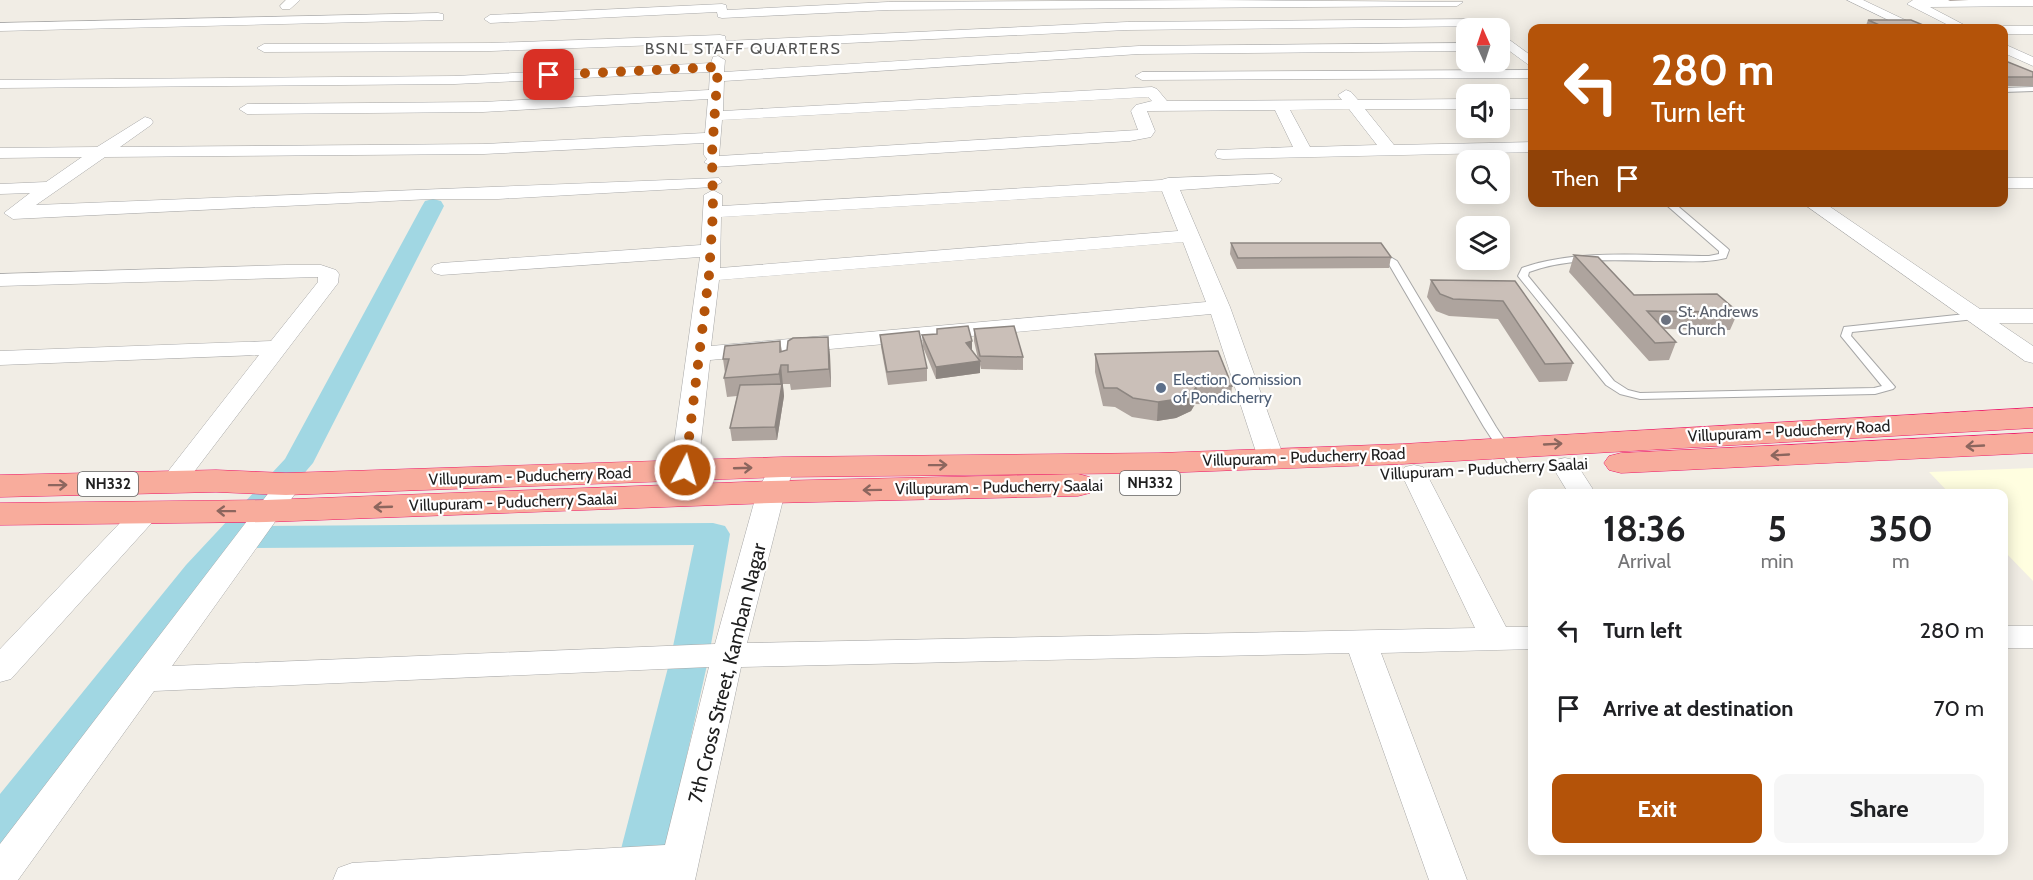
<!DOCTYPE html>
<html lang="en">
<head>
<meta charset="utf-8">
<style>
  :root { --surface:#fff; --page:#f6f6f6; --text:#202124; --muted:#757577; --accent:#b45309 }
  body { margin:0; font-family:Cabin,sans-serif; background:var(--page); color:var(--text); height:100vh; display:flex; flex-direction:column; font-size:22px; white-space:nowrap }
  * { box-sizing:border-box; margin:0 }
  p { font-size:20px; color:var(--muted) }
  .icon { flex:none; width:33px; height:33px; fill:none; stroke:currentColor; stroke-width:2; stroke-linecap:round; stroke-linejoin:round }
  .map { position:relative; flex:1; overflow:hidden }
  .sheet { position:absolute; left:1528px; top:489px; width:480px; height:366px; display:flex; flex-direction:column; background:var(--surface); border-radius:12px; box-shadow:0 3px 15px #0003 }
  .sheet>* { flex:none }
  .banner { position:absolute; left:1528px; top:24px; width:480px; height:183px; border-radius:12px; box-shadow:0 3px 15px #0003; background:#b45309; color:#fff; overflow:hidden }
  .needle { width:39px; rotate:357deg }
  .tools { position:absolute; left:1456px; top:18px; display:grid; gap:12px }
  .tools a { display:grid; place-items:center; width:54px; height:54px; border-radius:12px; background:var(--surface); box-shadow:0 3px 15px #0003; font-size:30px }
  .pin { position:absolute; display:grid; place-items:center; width:51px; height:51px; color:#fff; margin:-26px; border-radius:12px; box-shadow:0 3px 9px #0006 }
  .me { position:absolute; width:66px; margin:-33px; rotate:6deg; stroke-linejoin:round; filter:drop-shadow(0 0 4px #0008) }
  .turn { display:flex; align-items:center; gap:21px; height:126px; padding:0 24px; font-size:27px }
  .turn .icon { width:78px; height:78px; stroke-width:2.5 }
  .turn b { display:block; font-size:42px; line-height:51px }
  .then { display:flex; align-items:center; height:57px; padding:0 24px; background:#0003; gap:12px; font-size:22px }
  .eta { display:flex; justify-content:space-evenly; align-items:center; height:102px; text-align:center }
  .eta b { font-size:36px; font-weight:700; line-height:42px }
  .action { display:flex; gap:12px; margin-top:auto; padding:12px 24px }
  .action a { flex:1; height:69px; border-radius:12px; background:var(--accent); color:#fff; font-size:24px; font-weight:700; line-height:69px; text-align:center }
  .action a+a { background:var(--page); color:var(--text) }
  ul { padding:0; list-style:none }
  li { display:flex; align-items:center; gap:18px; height:78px; padding:0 24px }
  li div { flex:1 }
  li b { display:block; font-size:22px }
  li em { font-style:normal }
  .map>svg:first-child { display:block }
  .education { fill:#fffee0 }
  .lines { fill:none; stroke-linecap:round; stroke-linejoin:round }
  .canal { fill:#a1d7e3; fill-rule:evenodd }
  .service-casing { stroke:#a7a7a7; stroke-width:2 }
  .minor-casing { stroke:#a7a7a7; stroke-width:1 }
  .trunk-casing { stroke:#ed1567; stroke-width:1 }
  .service { fill:#fff; fill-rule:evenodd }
  .minor { fill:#fff; fill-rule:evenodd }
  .trunk { fill:#f8ac9c; fill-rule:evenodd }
  .wall { fill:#aea49e }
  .shaded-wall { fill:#8d8681 }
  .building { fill:#cabfb8; stroke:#8d8681; stroke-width:1.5 }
  .oneway { stroke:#8c665e }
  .route { stroke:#b45309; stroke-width:10; stroke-dasharray:0 18 }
  .worship-dot { fill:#6b7280; stroke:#fff; stroke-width:2 }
  .service-dot { fill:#5c6f8a; stroke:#fff; stroke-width:2 }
  .labels { text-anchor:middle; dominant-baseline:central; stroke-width:4.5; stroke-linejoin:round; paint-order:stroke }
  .shield { fill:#fff; stroke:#636363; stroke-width:1.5 }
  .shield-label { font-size:15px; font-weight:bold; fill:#202020 }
  .far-quarter-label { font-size:16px; letter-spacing:1.5px; fill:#535353; stroke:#fff }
  .worship-label { font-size:16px; fill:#5b616d; stroke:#fff; text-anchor:start }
  .service-label { font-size:16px; fill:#4e5e75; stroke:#fff; text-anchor:start }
  .street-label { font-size:16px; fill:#202020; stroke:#fff }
  .near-street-label { font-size:20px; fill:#202020; stroke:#fff }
</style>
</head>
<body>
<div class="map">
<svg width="2033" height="880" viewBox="0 0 2033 880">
  <rect width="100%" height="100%" fill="#f1ede5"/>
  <!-- education -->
  <polygon class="education" points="2033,468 2033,581 2004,551 2004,494 1949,493 1929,472"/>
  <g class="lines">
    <!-- canal -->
    <polygon class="canal" points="433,199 441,201 444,206 313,463 259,526 713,523 725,526 730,534 709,656 659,880 613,880 671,656 694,545 240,548 210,581 15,839 0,845 0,794 186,565 285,459 422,206 425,201"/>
    <!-- service casing -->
    <g class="service-casing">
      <g id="service">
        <polygon points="2033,87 2033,91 2004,92 2004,88"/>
        <path d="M1663,202H1673L1727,248L1729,250L1726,258C1706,263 1687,261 1667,261C1622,261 1571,256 1529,272L1528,276L1614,381L1628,390L1640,393L1874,388L1882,386L1841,336L1844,327L1975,313L1980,316L1975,319L1852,332L1851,336L1895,387L1893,389L1875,394L1640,399L1620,394L1606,385L1518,276L1522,268C1576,248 1651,256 1709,256L1719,254V251Z"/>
        <polygon points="1392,258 1397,261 1496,427 1523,468 1521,471 1513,471 1484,427 1387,261"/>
      </g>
    </g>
    <!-- minor casing -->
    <g class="minor-casing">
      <g id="minor">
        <polygon points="286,0 300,0 290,9 282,9 280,6"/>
        <polygon points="1213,0 1463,2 1457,6 888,10 722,18 718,17 717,12 490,23 484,19 490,15 722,4 726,5 727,10 888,2"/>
        <polygon points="1847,0 1863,0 1922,28 1905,28"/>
        <polygon points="1930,0 2033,0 2033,6 1930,7 1970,28 1954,28 1907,4 1913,0"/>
        <polygon points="438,13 443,14 443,20 0,31 0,23"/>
        <polygon points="1483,19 1489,23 1488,26 1127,30 719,49 714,48 713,43 491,51 264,52 257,48 264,44 491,43 720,35 725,36 726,41 1127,22"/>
        <polygon points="2004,26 2033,26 2033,34 2004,34 2004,28 1998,28"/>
        <polygon points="1500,33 1533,57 1533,68 1500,44"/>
        <path d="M1467,43V51L1139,54L724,81L723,111L1152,87L1157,89L1167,101L1342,100L1338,95L1346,90L1351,92L1358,100L1467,99V109H1365L1394,145L1533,142V152L1223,159L1217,158L1215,154L1217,150L1293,147L1275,110L1150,111H1147L1155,131L1151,137L1130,141L713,167L704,162L707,159L704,155V143L484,154L105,157L36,205L719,178L722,182L713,187L498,199H431L13,219L4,213L30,193L0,194V184L46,182L82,157L0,158V148L97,147L145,117L151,119L153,122L151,125L120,147L484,144L705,133L708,99L483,112L247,114L239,109L247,104L483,102L709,90L710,72L455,84L0,88V80L455,76L711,63L713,57L718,56L725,60L724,72L1139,46ZM1148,97L1152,101L1136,105L1131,111L1138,130L719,156L722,120ZM1349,109L1377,145L1310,147L1290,110Z"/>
        <polygon points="2004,44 2033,57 2033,66 2004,53"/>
        <polygon points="1533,70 1533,78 1142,80 1135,76 1142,72"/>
        <rect x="1500" y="99" width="33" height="10"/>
        <path d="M1273,174L1282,179L1279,183L1180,190L1230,307L1284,458L1280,464L1271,466L1262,464L1258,458L1211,314L710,360L695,495L691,501L681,503L671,501L667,495L700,257L441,275L434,273L431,269L434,265L441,263L701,245L704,195L713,190L722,195V206L1161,180L1168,178ZM1162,191L1178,231L720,268L721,217ZM1183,242L1206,302L711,346L719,280Z"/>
        <rect x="2004" y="178" width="29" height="10"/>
        <polygon points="1801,202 1823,202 1980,309 2033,309 2033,323 1999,323 2033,346 2033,363 2025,361"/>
        <polygon points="286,265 321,265 336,270 339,274 338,283 181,489 172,491 163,489 159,483 259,355 0,365 0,351 271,341 318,282 318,277 0,286 0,274"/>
        <polygon points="1565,458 1574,460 1596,494 1569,494 1552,466 1556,460"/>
        <polygon points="782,459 791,461 795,467 785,492 747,643 1475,628 1401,473 1405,467 1414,465 1423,467 1506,627 1533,627 1533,649 1381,653 1467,880 1429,880 1349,653 741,667 695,880 333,880 338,868 352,863 665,845 709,667 154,691 18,880 0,880 0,844 280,478 289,476 298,478 302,484 172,666 715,644 757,492 773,461"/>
        <polygon points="147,502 157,505 161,511 157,517 11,679 0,682 0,649 137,505"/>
        <rect x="2004" y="626" width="29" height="22"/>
      </g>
    </g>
    <!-- trunk casing -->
    <g class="trunk-casing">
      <g id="trunk">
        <polygon points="2033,408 2033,428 1402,464 1159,473 782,477 286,495 216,492 0,497 0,475 216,470 286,473 782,457 1159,453 1402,444"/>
        <polygon points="2033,433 2033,453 1621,473 1609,470 1604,463 1609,456 1621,453"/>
        <polygon points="1078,474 1090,477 1095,485 1090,493 1078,496 771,503 266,522 0,525 0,503 266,500 771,481"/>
      </g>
    </g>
    <!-- service -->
    <use href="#service" class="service"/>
    <!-- minor -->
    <use href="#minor" class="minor"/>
    <!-- trunk -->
    <use href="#trunk" class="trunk"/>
  </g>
  <!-- wall -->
  <g class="wall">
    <polygon points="1948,0 1969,0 1950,1"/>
    <polygon points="1868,20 1930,28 1865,28"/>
    <polygon points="2004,62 2033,72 2033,86 2004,86"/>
    <polygon points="1231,243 1391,257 1389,268 1237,269 1230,254"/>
    <polygon points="1574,255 1634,295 1738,312 1730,330 1664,329 1676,342 1669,360 1649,361 1569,272"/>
    <polygon points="1431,280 1515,281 1573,363 1567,381 1539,382 1498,319 1449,316 1436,311 1427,297"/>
    <polygon points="974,329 1023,357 1023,370 981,369 980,365 980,373 936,379 923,347 922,335 972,341 972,350 978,359 974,341"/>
    <polygon points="880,335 927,368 927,381 888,385 881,347"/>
    <polygon points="780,341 782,351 830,355 831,387 791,390 790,384 783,384 783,387 784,396 777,440 732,441 730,428 737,396 727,397 724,378 725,373 723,359"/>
    <polygon points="1095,354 1232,386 1230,405 1195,404 1191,411 1176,418 1157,421 1132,417 1115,407 1103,406 1095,372"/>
  </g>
  <!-- shaded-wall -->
  <g class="shaded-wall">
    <polygon points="828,337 830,355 831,387 829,369"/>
    <polygon points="972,341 972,354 966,343"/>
    <polygon points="980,361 980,373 936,379 936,367"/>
    <polygon points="781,365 784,396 777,440 775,427 781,389 779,374"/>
    <polygon points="1197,386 1195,404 1191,411 1176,418 1157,421 1158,402"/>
  </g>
  <!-- building -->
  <g class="building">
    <polygon points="1868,20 1911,20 1930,28 1886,28"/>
    <polygon points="2004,62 2008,62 2033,72 2033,77 2004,77"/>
    <polygon points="1231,243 1381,243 1391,257 1238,258"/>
    <polygon points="1574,255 1598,257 1634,295 1717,294 1738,312 1647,311 1676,342 1655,343"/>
    <polygon points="1431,280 1515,281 1573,363 1545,364 1503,301 1453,299 1440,294"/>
    <polygon points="968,326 972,341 966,343 980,361 936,367 922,335 937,334 937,329"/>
    <polygon points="1014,326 1023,357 980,356 974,329"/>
    <polygon points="919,331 927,368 887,372 880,335"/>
    <polygon points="828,337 829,369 788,372 788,365 781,365 779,374 724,378 729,359 723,359 725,346 780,341 780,352 787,350 788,341 793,338"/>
    <polygon points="1218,351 1232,386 1197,386 1192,393 1178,399 1158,402 1133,398 1117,388 1104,388 1095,354"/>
    <polygon points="782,384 775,427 730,428 740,385"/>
  </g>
  <!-- one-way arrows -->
  <defs><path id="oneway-shaft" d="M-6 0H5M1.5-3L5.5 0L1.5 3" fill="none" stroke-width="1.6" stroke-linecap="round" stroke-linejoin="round" transform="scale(1.5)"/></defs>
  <g class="oneway">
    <use href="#oneway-shaft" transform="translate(1553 444) rotate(-3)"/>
    <use href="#oneway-shaft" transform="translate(1975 446) rotate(177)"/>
    <use href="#oneway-shaft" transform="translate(1780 455) rotate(177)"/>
    <use href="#oneway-shaft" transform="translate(938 465) rotate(-1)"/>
    <use href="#oneway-shaft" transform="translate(743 468) rotate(-2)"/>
    <use href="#oneway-shaft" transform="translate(58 485) rotate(-1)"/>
    <use href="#oneway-shaft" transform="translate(872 490) rotate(179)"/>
    <use href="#oneway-shaft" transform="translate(383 507) rotate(178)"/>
    <use href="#oneway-shaft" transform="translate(226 511) rotate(-179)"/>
  </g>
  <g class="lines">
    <!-- route -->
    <polyline class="route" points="549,75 718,67 712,153 713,212 709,275 685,470"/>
  </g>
  <!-- markers -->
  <circle class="worship-dot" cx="1666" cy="320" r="6"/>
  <circle class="service-dot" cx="1161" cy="388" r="6"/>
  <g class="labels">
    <!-- shield labels -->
    <g class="shield">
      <rect x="1120" y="471" width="60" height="24" rx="4.5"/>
      <rect x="78" y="472" width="60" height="24" rx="4.5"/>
    </g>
    <g class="shield-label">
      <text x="1150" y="483">NH332</text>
      <text x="108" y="484">NH332</text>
    </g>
    <!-- far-quarter labels -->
    <g class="far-quarter-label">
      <text x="743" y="48">BSNL STAFF QUARTERS</text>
    </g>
    <!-- worship labels -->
    <g class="worship-label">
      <text x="1678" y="311">St. Andrews<tspan x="1678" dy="18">Church</tspan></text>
    </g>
    <!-- service labels -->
    <g class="service-label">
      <text x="1173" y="379">Election Comission<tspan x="1173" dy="18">of Pondicherry</tspan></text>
    </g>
    <!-- street labels -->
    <g class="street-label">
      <text transform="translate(1789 431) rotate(-3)">Villupuram - Puducherry Road</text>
      <text transform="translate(1304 457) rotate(-2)">Villupuram - Puducherry Road</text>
      <text transform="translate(1484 469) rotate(-3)">Villupuram - Puducherry Saalai</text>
      <text transform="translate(530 476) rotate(-2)">Villupuram - Puducherry Road</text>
      <text transform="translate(999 487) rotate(-1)">Villupuram - Puducherry Saalai</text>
      <text transform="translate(513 502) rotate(-2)">Villupuram - Puducherry Saalai</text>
    </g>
    <!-- near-street labels -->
    <g class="near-street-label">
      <text transform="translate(727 673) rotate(-76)">7th Cross Street, Kamban Nagar</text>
    </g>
  </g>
</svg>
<div class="tools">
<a><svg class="needle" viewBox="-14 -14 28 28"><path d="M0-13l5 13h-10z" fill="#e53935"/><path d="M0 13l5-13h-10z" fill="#757577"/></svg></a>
<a><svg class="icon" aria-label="sound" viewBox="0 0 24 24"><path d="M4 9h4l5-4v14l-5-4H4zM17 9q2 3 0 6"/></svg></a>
<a><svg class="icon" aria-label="search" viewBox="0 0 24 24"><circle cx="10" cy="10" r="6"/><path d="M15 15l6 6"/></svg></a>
<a><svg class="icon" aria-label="layers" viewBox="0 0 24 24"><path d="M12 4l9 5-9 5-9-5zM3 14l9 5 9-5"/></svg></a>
</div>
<div class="pin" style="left:549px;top:75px;background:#d93025"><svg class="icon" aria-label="arrive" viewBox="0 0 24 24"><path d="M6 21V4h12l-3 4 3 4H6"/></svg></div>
<svg class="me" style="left:685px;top:470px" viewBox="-20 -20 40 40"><circle r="17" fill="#b45309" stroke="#fff" stroke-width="3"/><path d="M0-11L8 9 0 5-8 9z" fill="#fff"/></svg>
<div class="banner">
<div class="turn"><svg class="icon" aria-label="left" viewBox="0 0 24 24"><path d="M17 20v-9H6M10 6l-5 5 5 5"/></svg><div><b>280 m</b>Turn left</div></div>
<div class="then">Then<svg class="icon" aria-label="arrive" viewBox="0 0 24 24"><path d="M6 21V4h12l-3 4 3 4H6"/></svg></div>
</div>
<section class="sheet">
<div class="eta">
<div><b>18:36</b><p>Arrival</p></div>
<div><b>5</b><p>min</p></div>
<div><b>350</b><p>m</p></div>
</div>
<ul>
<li><svg class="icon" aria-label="left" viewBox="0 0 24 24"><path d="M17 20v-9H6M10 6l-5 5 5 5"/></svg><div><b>Turn left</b></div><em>280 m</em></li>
<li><svg class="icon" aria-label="arrive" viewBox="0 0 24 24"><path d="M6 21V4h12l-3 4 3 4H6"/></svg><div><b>Arrive at destination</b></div><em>70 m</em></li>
</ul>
<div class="action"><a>Exit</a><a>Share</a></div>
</section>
</div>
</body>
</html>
